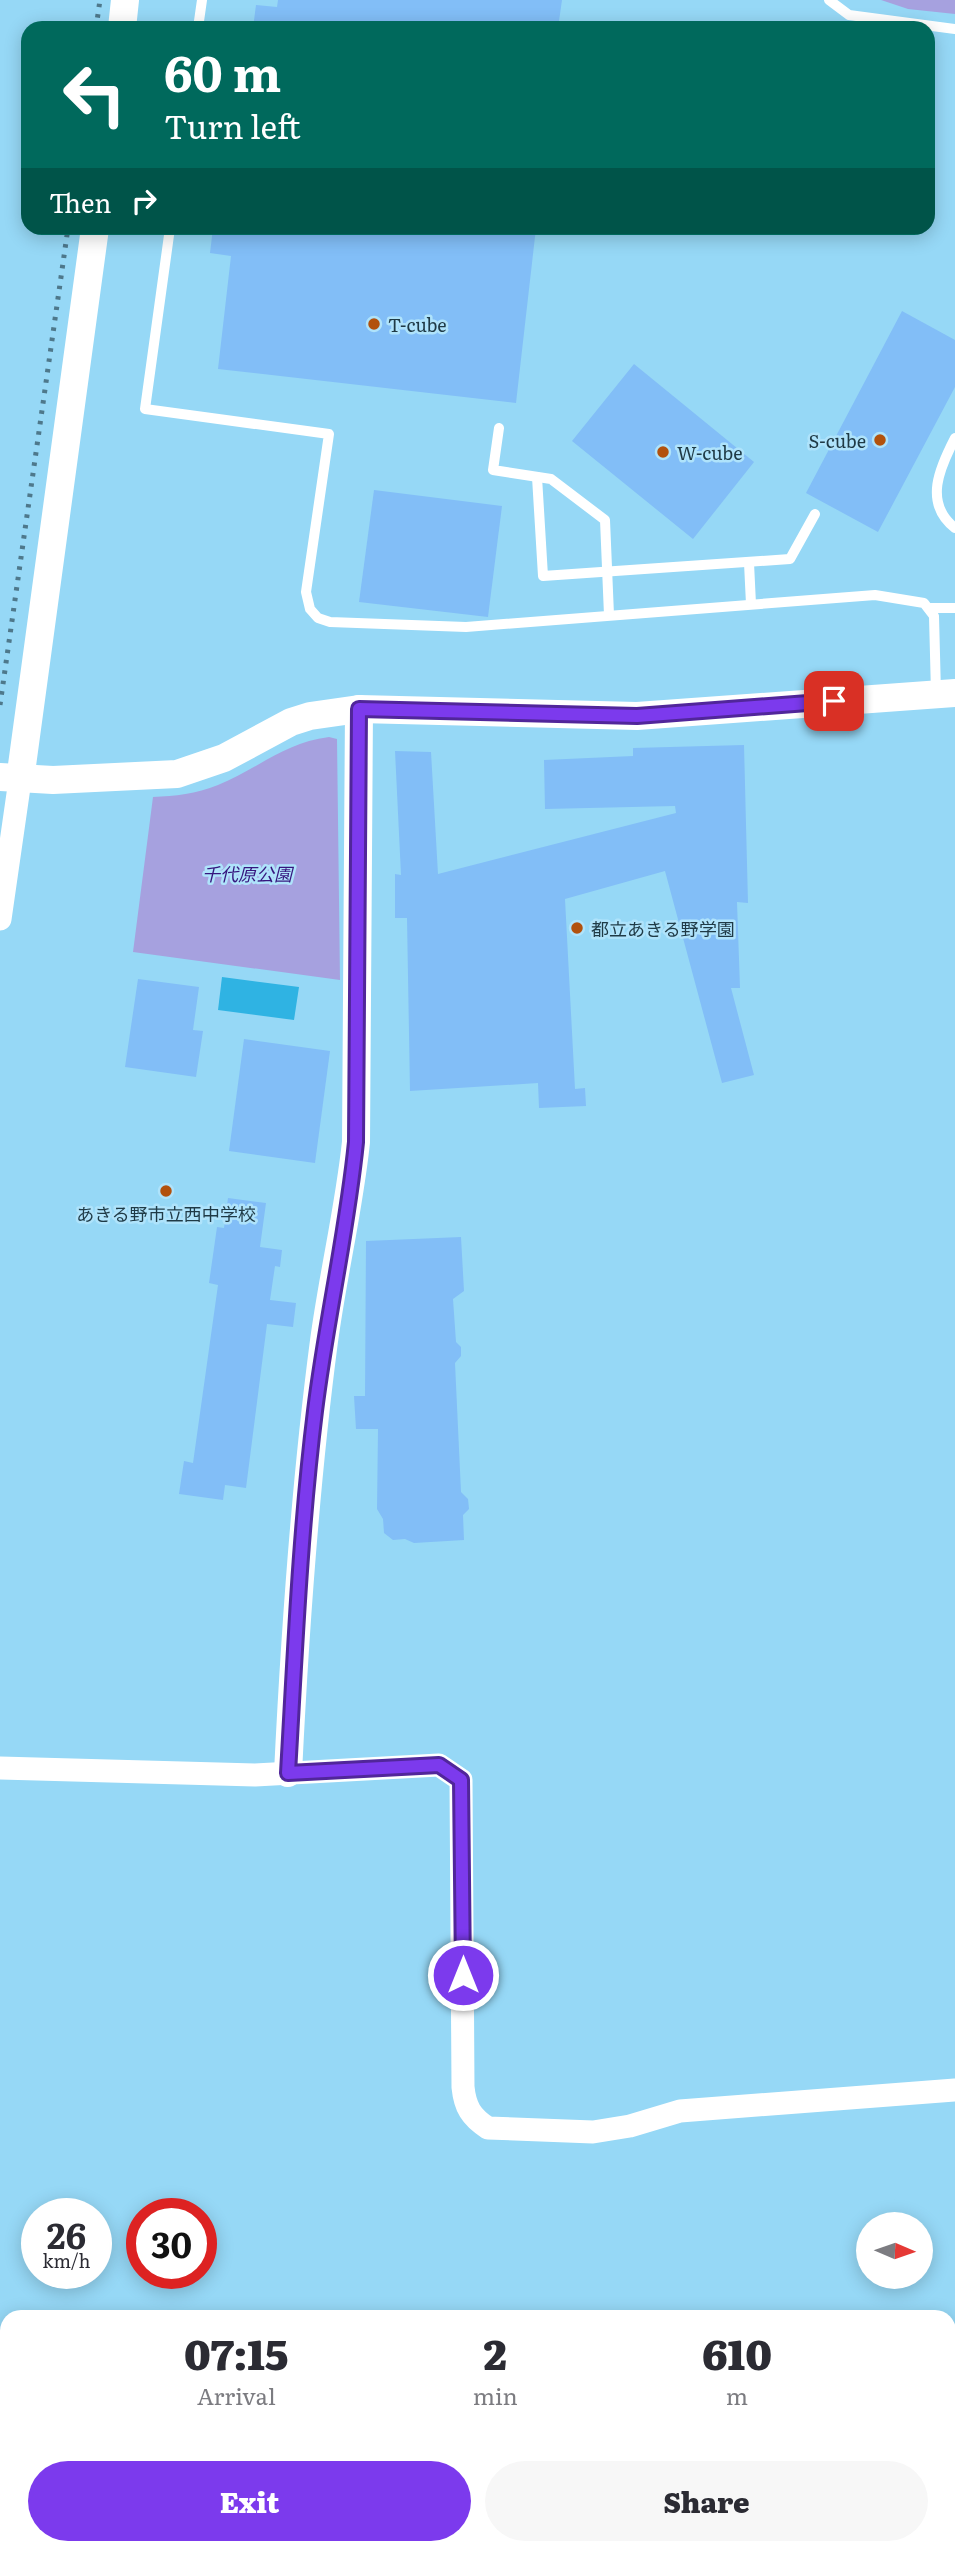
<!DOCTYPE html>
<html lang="en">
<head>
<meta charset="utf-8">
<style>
  :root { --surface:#fff; --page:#f7f7f7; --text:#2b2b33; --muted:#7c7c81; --accent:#7c3aed }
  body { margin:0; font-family:Literata,"Noto Sans JP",serif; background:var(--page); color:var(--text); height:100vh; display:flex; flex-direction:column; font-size:26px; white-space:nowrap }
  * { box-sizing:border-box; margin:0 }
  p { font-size:23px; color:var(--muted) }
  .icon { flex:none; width:38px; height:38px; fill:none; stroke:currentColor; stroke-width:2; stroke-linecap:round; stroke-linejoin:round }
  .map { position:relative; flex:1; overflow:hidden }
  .sheet { position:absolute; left:0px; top:2310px; width:956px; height:245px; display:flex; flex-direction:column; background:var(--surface); border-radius:21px 21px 0 0; box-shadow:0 4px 18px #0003 }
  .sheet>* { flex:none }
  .top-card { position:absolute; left:21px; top:21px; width:914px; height:214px; border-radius:21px; box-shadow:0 4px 18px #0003; background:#00695c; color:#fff; overflow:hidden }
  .needle { width:46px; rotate:92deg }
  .tools { position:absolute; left:856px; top:2212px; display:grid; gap:14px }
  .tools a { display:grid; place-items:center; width:77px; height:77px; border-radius:50%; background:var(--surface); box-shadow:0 4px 18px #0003; font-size:35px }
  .speed { position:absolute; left:21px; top:2198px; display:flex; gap:14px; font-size:35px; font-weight:700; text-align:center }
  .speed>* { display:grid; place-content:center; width:91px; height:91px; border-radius:50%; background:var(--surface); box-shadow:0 4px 18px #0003; line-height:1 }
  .speed small { font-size:18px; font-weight:400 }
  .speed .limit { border:10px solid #d22; background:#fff; color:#111 }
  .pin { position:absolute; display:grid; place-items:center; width:60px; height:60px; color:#fff; margin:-30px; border-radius:14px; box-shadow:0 4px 10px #0006 }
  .me { position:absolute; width:77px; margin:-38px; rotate:0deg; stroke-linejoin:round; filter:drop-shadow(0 0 5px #0008) }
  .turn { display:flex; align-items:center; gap:24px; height:147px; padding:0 28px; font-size:32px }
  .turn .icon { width:91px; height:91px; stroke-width:2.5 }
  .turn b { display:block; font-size:49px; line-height:60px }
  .then { display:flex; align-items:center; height:66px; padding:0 28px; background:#0003; gap:14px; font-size:26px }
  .eta { display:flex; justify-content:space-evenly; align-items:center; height:119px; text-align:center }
  .eta b { font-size:42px; font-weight:800; line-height:49px }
  .action { display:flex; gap:14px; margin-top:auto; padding:14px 28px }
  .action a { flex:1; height:80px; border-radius:42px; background:var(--accent); color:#fff; font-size:28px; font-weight:800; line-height:80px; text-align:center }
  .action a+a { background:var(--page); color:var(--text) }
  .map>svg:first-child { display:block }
  .green { fill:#a6a1df }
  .water { fill:#2fb3e3 }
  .building { fill:#82bef7 }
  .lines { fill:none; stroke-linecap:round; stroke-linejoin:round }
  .service { stroke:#fff; stroke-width:10 }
  .minor { stroke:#fff; stroke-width:23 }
  .tertiary { stroke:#fff; stroke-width:28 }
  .rail { stroke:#4e788b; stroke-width:5; stroke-dasharray:3.5 7; stroke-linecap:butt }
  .route-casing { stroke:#51269a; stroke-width:18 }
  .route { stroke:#7c3aed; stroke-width:12 }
  .poi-dot { fill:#b2510d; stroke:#afe3fb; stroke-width:2.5 }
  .labels { text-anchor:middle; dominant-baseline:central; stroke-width:5; stroke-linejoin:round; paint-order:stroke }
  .poi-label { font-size:18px; fill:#1f3a46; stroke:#afe3fb; text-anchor:start }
  .park-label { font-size:18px; font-style:italic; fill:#36167e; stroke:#afe3fb }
</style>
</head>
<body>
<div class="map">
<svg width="955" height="2555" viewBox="0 0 955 2555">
  <rect width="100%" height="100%" fill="#96d8f6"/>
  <!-- green -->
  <g class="green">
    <polygon points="881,0 955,0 955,14 908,9"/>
    <path d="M329,737L337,739L340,980L133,952L153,797C175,796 196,794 218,785C258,769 283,743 329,737Z"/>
  </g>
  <!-- water -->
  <polygon class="water" points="222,977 299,987 294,1020 218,1010"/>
  <!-- building -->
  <g class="building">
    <polygon points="278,0 562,0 558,28 253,28 256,5 277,7"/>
    <polygon points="213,228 536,228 516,403 218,369 231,256 210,253"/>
    <polygon points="902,311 955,340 955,387 878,532 806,493"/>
    <polygon points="634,364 754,462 693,539 572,441"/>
    <polygon points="374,490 502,506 488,617 359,602"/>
    <polygon points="744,745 748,903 737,902 740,988 731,988 754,1075 722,1083 665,871 565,899 575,1089 585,1088 586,1106 539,1108 538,1083 410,1091 407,918 395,918 395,874 401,875 395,751 431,752 438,874 676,813 675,806 545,809 544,760 633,756 633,748"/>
    <polygon points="138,979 199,987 193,1030 203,1031 196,1077 125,1067"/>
    <polygon points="244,1039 330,1051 315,1163 229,1151"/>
    <polygon points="228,1198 266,1203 260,1247 282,1250 280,1267 275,1266 270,1300 296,1303 293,1327 267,1324 246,1488 225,1485 223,1500 179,1494 184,1461 193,1463 218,1285 209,1283 217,1227 224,1228"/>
    <polygon points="461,1237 464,1291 453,1299 456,1342 461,1347 461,1356 455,1363 461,1492 468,1499 469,1509 463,1515 464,1540 414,1543 405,1539 393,1540 384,1533 383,1519 377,1509 378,1429 356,1429 354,1396 365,1396 366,1241"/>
  </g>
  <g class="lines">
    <!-- service -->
    <g class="service">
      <polyline points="829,0 849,15 955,29"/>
      <polyline points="198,28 202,0"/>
      <polyline points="170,228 145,409 329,434 306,592 310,609 318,618 330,622 466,627 875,595 924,603 934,616 936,693"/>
      <polyline points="499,428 493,470 551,479 605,520 609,615"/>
      <path d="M955,438C940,467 923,503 955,528"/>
      <polyline points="537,477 543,576 790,559 815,514"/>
      <polyline points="749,563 751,604"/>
      <polyline points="931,608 955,608"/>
      <polyline points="0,2363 2,2364"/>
    </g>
    <!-- minor -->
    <g class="minor">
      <polyline points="0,919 20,780"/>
      <path d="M0,1768L255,1775L439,1765L461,1780L463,2087C465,2107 471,2117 488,2128L593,2132L630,2126L680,2111L955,2090"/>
      <polyline points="948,2416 955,2403"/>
      <polyline points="578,2555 593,2548"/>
      <polyline points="886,2555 889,2548"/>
    </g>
    <!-- tertiary -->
    <g class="tertiary">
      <polyline points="122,28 125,0"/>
      <polyline points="0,777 53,780 177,774 224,758 291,722 310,716 359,709 637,716 955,693"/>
      <polyline points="20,780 95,228"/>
      <path d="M288,1773C295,1629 305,1485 324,1341C333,1274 349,1209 356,1142L359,709"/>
    </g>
    <!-- rail -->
    <g class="rail">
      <polyline points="96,28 100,0"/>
      <polyline points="0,705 68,228"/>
    </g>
  </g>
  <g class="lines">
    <!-- route casing -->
    <g class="route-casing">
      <path id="route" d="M463,1975L461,1780L439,1765L288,1773C295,1653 300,1532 315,1411C326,1321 347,1233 356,1142L359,709L637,716L834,701"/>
    </g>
    <!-- route -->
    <use href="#route" class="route"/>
  </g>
  <!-- markers -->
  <g class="poi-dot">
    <circle cx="374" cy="324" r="7"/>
    <circle cx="880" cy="440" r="7"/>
    <circle cx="663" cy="452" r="7"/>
    <circle cx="577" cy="928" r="7"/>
    <circle cx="166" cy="1191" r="7"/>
  </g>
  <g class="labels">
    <!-- poi labels -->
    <g class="poi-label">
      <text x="388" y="324">T-cube</text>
      <text x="866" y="440" text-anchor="end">S-cube</text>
      <text x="677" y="452">W-cube</text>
      <text x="591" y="928">都立あきる野学園</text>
      <text x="166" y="1213" text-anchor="middle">あきる野市立西中学校</text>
    </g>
    <!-- park labels -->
    <g class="park-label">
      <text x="247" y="873">千代原公園</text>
    </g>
  </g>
</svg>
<div class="tools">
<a><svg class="needle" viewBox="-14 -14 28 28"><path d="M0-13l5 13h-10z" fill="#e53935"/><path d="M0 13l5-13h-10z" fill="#7c7c81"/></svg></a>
</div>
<div class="speed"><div>26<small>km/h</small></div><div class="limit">30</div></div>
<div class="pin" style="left:834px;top:701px;background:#d93025"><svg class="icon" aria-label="arrive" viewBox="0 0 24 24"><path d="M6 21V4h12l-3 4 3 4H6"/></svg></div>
<svg class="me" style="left:463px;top:1975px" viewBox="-20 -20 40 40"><circle r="17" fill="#7c3aed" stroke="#fff" stroke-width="3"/><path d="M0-11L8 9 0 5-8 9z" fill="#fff"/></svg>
<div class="top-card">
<div class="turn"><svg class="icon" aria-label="left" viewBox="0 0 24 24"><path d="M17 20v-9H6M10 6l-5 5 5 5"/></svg><div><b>60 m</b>Turn left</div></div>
<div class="then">Then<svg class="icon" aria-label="right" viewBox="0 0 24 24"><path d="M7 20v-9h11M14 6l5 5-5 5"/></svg></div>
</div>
<section class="sheet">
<div class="eta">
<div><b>07:15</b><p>Arrival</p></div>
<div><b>2</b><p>min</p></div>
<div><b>610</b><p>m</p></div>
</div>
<div class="action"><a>Exit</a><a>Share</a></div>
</section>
</div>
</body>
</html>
